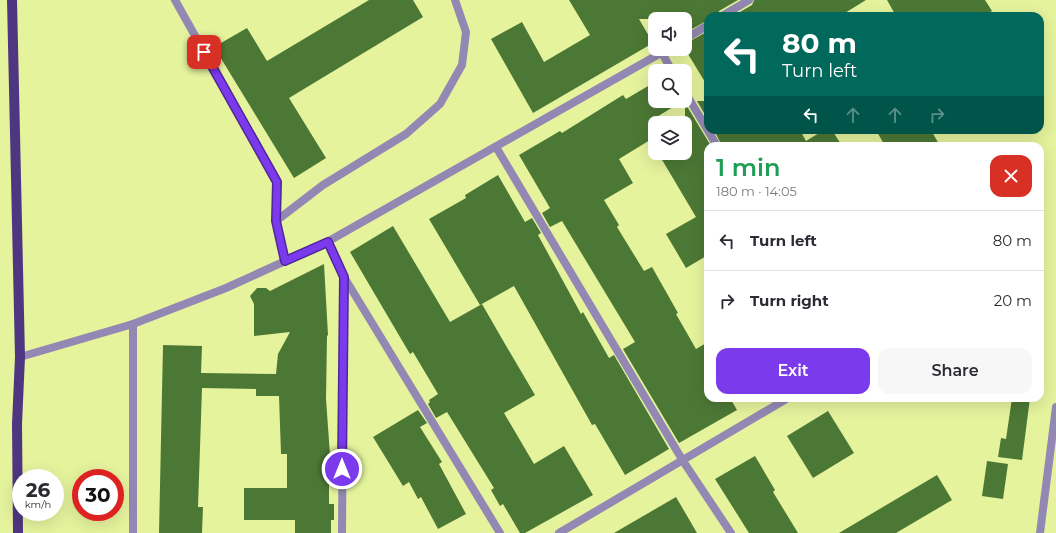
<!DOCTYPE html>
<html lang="en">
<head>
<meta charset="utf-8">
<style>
  :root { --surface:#fff; --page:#f7f7f7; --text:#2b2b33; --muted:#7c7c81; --line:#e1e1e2; --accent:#7c3aed }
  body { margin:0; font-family:Montserrat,sans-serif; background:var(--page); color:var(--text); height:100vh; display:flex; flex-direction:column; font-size:15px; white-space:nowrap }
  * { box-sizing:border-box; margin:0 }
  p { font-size:13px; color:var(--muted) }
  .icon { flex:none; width:22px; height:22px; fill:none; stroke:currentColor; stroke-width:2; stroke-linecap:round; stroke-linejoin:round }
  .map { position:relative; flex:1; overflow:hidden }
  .side { position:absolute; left:704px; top:142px; width:340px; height:260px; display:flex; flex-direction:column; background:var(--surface); border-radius:12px; box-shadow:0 4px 16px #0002 }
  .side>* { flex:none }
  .hud { position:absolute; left:704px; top:12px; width:340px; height:122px; border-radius:12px; box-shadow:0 4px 16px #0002; background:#00695c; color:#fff; overflow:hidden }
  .controls { position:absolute; left:648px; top:12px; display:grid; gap:8px }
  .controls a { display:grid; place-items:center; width:44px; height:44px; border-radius:8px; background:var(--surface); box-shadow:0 4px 16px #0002; font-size:20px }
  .speed { position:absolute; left:12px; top:469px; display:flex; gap:8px; font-size:20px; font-weight:700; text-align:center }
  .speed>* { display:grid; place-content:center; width:52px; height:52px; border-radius:50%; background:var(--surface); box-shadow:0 4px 16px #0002; line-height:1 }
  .speed small { font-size:10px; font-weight:400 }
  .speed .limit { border:6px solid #d22; background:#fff; color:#111 }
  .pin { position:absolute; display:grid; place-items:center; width:34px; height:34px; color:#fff; margin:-17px; border-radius:8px; box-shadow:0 2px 6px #0006 }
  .me { position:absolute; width:44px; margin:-22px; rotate:0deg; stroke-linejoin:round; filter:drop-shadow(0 0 3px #0008) }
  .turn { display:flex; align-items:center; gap:14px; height:84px; padding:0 12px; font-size:18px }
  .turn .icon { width:52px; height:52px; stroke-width:2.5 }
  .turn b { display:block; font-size:28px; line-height:34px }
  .lanes { display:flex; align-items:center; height:38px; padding:0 12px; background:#0003; justify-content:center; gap:20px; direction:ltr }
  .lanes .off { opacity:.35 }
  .round { display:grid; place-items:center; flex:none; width:42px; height:42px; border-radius:12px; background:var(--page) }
  .head { display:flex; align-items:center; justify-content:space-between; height:68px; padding:0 12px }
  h1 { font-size:24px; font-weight:600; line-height:30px; color:#1e9e55 }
  .primary-button { display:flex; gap:8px; margin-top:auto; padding:8px 12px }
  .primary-button a { flex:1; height:46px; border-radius:12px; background:var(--accent); color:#fff; font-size:16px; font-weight:600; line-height:46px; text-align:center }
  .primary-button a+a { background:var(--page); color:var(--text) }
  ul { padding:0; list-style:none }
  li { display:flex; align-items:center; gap:12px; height:60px; padding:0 12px; border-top:1px solid var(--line) }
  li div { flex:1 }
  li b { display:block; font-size:15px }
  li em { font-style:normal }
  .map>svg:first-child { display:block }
  .building { fill:#4c7835 }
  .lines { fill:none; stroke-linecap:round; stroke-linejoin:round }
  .minor { stroke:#9388b3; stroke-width:8 }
  .primary { stroke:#4f3680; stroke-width:10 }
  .route-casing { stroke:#51269a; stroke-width:10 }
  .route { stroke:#7c3aed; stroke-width:7 }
</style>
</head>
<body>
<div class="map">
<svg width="1056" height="533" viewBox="0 0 1056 533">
  <rect width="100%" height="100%" fill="#e5f39d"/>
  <!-- building -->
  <g class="building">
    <polygon points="369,0 413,0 423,17 289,98 326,158 294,178 214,47 247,28 267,61"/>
    <polygon points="569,0 738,0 719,11 717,16 708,16 708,20 685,33 685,19 639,19 653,43 533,113 491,39 522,22 544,62 590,35"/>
    <polygon points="754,0 866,0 840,16 733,16 752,5"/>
    <polygon points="887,0 985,0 992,11 983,16 896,16"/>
    <polygon points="708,31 708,87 685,49 685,44"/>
    <polygon points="655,82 655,101 683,101 655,118 655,137 619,159 633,183 604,200 619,225 617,227 644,271 652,267 678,313 676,314 696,349 708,342 708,398 730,398 737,410 679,443 623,349 635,342 562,221 550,227 542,213 550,208 519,155 560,131 562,133 623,95 626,99"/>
    <polygon points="697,101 708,101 708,120"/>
    <polygon points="685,103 711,146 708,146 708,255 686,268 666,234 696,217 658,153 685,153"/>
    <polygon points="714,130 800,130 806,141 824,130 832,130 842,146 722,146"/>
    <polygon points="876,130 931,130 940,146 885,146"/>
    <polygon points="498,175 525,222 532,218 541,233 538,235 581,314 583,312 609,358 614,355 669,449 625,475 595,424 592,425 514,286 480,305 429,219 466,198 465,195"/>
    <polygon points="393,226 450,322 482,304 505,344 535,395 504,413 534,464 564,446 593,495 525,533 520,533 503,504 500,506 491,490 494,488 447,412 436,418 428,404 430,402 429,400 438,394 413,352 410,354 350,252"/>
    <polygon points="324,264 328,335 327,336 326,399 331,469 329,469 329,504 334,504 334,520 331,520 331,533 295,533 295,520 244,520 244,488 287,488 287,454 281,454 279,396 256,396 256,389 202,388 198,507 203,507 202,533 159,533 163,345 202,346 201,373 276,374 278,354 290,332 254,336 254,304 250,296 257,288 266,288 270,291"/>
    <polygon points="1012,398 1030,398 1022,460 998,457 1001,438 1006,439"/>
    <polygon points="418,410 427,423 420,427 442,462 439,464 466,514 438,529 421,497 418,499 409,482 403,486 373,437"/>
    <polygon points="828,411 854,453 813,478 787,436"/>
    <polygon points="755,456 775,490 773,492 798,533 749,533 715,479"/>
    <polygon points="987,461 1008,464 1003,499 982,496"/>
    <polygon points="937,475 952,500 896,533 839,533"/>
    <polygon points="676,497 697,533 614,533"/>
  </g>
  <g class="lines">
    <!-- minor -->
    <g class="minor">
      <polyline points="175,0 277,182 276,221 285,261"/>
      <polyline points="722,16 749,0"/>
      <polyline points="685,39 708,25"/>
      <polyline points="662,53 672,71"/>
      <polyline points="685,92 717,146"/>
      <polyline points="496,147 683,461 731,533"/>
      <polyline points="276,221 323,185 406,134 440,104 462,65 466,32 455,0"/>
      <polyline points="327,242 344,277 342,533"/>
      <polyline points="344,277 500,533"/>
      <polyline points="133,324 133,533"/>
      <polyline points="20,357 133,324 226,288 327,242 668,49"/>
      <polyline points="559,533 788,398"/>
      <polyline points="1040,533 1056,407"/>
    </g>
    <!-- primary -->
    <polyline class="primary" points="12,0 20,357 17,424 18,533"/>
  </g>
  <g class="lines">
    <!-- route casing -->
    <g class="route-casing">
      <polyline id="route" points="204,52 277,182 276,221 285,261 328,242 344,277 342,469"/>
    </g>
    <!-- route -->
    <use href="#route" class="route"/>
  </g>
</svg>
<div class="controls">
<a><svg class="icon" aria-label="sound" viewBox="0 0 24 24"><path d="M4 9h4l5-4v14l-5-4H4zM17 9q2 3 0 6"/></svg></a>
<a><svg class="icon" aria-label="search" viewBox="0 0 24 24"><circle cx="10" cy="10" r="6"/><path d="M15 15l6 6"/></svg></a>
<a><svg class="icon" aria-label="layers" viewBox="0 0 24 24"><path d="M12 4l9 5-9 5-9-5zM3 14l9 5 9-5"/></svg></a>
</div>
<div class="speed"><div>26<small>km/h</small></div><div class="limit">30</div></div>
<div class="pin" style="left:204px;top:52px;background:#d93025"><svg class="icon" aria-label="arrive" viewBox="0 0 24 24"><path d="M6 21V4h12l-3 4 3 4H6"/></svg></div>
<svg class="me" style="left:342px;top:469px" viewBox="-20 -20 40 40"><circle r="17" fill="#7c3aed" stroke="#fff" stroke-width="3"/><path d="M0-11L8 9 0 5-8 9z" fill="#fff"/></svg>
<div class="hud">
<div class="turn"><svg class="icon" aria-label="left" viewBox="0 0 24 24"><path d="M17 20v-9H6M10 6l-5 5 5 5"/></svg><div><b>80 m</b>Turn left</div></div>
<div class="lanes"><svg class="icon" aria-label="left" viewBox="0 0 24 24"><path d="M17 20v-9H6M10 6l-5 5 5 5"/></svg><svg class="icon off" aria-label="ahead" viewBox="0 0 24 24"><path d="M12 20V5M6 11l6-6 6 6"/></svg><svg class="icon off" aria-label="ahead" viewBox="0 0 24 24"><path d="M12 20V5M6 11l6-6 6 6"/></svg><svg class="icon off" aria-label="right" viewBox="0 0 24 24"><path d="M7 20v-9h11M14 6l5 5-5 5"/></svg></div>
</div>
<section class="side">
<div class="head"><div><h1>1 min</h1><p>180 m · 14:05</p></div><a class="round" style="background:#d93025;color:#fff"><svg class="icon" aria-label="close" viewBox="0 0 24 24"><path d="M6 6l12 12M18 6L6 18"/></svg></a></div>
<ul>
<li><svg class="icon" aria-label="left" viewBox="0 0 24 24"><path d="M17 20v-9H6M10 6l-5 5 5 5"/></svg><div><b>Turn left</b></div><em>80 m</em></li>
<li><svg class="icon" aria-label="right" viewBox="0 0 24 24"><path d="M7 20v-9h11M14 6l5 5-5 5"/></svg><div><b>Turn right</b></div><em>20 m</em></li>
</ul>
<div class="primary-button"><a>Exit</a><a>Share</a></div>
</section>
</div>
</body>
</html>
